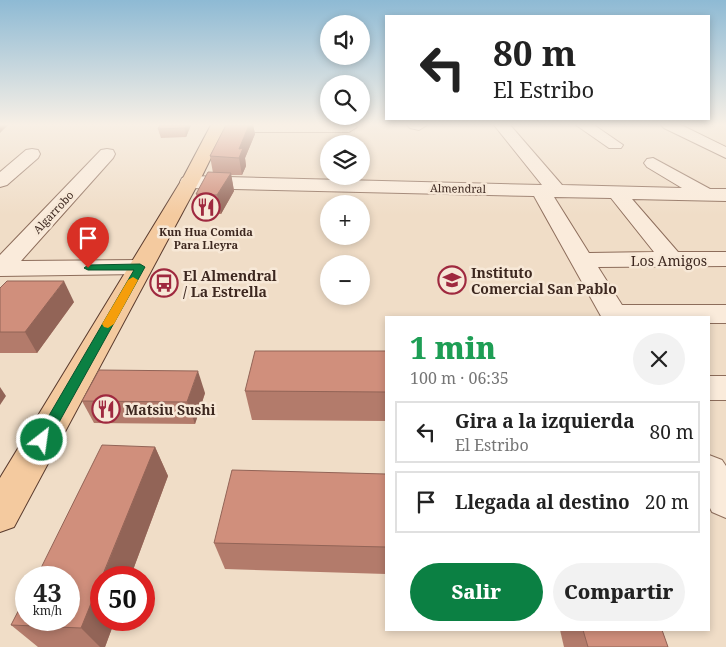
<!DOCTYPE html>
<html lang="es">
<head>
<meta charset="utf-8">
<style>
  :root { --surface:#fff; --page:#f2f2f2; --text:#222; --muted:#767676; --line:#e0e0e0; --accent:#0b8043 }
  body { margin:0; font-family:"Noto Serif",serif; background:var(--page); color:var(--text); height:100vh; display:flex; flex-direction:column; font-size:19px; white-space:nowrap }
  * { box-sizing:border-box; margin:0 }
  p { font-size:16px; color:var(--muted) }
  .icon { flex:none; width:28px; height:28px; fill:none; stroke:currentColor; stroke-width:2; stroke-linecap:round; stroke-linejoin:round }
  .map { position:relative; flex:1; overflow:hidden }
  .details { position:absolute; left:385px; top:316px; width:325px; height:315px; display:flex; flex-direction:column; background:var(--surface); border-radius:0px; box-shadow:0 2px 8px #0003 }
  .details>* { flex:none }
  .hud { position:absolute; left:385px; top:15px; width:325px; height:105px; border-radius:0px; box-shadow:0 2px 8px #0003; background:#fff; color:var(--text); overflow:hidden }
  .controls { position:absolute; left:320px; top:15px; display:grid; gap:10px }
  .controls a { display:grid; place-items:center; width:50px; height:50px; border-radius:50%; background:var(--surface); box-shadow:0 2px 8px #0003; font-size:25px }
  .speed { position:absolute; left:15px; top:566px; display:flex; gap:10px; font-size:25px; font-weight:700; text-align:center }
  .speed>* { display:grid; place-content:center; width:65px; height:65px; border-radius:50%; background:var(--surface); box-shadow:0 2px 8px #0003; line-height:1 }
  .speed small { font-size:12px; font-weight:400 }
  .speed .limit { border:8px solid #d22; background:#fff; color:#111 }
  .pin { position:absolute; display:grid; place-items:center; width:42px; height:42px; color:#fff; margin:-51px -21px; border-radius:50% 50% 50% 0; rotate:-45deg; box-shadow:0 0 5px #0007 }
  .pin .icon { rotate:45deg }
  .me { position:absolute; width:55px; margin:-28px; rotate:30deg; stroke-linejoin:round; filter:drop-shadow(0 0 4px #0008) }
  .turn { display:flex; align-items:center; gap:18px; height:105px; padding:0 25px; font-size:22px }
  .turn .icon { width:65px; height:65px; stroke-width:2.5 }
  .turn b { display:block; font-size:35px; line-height:42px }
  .round { display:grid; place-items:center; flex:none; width:52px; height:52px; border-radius:26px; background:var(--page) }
  .headline { display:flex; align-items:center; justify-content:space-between; height:85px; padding:0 25px }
  h1 { font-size:30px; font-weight:800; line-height:38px; color:#1e9e55 }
  .action { display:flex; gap:10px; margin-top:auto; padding:10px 25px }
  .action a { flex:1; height:58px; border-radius:30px; background:var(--accent); color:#fff; font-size:20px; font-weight:800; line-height:58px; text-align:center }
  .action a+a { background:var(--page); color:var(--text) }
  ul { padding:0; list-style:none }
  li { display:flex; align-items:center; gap:15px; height:62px; margin:0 10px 8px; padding:0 15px; border:2px solid var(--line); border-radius:0px }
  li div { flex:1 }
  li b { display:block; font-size:19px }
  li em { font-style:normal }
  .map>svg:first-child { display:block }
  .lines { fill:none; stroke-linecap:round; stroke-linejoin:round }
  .minor-casing { stroke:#8d6d5b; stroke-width:2 }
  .major-casing { stroke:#5b3c2f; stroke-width:2 }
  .minor { fill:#faebdb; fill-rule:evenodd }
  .major { fill:#f4ca9f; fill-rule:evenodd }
  .wall { fill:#b37b6b }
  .shaded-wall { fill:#926457 }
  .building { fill:#d08f7c; stroke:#926457 }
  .route { fill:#0b8043; stroke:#07532c }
  .slow { fill:#f59e0b }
  .labels { text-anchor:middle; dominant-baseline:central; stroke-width:5; stroke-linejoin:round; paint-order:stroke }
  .far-street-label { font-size:11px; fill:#3d2820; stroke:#f7e8d7 }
  .far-poi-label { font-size:11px; font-weight:bold; fill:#3d2820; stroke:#f7e8d7 }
  .street-label { font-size:14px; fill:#3d2820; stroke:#f7e8d7 }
  .poi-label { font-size:14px; font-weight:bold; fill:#3d2820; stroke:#f7e8d7; text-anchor:start }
</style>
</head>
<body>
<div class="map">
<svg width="726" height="647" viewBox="0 0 726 647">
  <rect width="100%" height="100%" fill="#f0ddc7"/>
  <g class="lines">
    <!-- minor casing -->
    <g class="minor-casing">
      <g id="minor">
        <polygon points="213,125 355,125 357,127 349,132 219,132 214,130 211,127"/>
        <polygon points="407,125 427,125 419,130 410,128"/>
        <path d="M494,125H510L562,185L682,188L647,167L644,163L647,159L653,158L710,189H726V201L632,199L678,252H726V266L598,267L622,305H726V323H709V318H602L534,196L189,188L182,186L180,182L182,178L189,176L542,185ZM554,197L611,198L654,252L589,253Z"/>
        <polygon points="576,125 594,125 623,145 621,148 609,148"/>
        <polygon points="661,125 681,125 726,147 726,158 664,128"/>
        <polygon points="32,149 38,150 40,154 38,158 7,185 0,187 0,172 26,150"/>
        <polygon points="107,149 113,150 115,154 113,158 21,261 140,260 148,262 152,267 148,272 140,274 0,276 0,255 101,150"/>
        <rect x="709" y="376" width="17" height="24"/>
        <polygon points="709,455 722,460 726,466 726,518 712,512 709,506"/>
      </g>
    </g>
    <!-- major casing -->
    <g class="major-casing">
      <polygon id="major" points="211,125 227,125 202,176 14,527 0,532 0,478 184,176"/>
    </g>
    <!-- minor -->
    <use href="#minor" class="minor"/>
    <!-- major -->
    <use href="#major" class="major"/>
  </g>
  <!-- wall -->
  <g class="wall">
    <polygon points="160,125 191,125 186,137 161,138 158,129"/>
    <polygon points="226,125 253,125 255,134 245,158 246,166 242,175 231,175 234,191 221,214 200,213 196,194 213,173 210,156"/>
    <polygon points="0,288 74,302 37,353 0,353"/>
    <polygon points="386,351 386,421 252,420 245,391"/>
    <polygon points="205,393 195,424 94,423 82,401"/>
    <polygon points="155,447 168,476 130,578 101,578 101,620 115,620 105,647 38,647 11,625"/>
    <polygon points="386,474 386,574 225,569 214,543"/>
    <polygon points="560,630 662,630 668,647 564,647"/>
  </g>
  <!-- shaded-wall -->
  <g class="shaded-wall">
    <polygon points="0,125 8,125 0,133"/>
    <polygon points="186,125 191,125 186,137 185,128"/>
    <polygon points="249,125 253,125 255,134 245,158 246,166 242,175 239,158 239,149"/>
    <polygon points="231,173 234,191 221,214 217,195"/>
    <polygon points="64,281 74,302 37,353 25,332"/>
    <polygon points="198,371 205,393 195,424 187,402"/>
    <polygon points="0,387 6,396 0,405"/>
    <polygon points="155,447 168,476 130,578 102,578"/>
    <polygon points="101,579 101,620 115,620 105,647 100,647 81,628"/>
  </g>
  <!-- building -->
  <g class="building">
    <polygon points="160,125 186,125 185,128 158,129"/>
    <polygon points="226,125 249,125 239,149 243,148 239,158 210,156"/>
    <polygon points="208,172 231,173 217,195 196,194"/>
    <polygon points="7,281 64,281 25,332 0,332 0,288"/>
    <polygon points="255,351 386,351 386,392 245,391"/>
    <polygon points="99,370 198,371 187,402 82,401"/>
    <polygon points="102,445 155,447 81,628 11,625 26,596 26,620 69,620 69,578 36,578"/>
    <polygon points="232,470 386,474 386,547 214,543"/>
    <polygon points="583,630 662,630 668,647 588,647"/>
  </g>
  <!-- sky -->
  <linearGradient id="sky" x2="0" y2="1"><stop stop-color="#8ebad4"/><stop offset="0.58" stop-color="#f8f0e6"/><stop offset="1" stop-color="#f8f0e6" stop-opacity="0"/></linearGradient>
  <rect width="726" height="215" fill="url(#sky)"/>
  <!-- route -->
  <polygon class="route" points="140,264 145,267 47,444 37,444 35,440 37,436 134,270 88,270 84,268 88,265"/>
  <!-- slow -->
  <polygon class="slow" points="133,277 138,280 114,324 108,328 104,327 102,324 128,280"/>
  <!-- icons -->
  <defs>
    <g id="restaurant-ring" transform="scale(1.4375)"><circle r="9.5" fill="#f7e8d7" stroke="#9f293f" stroke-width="1.5"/><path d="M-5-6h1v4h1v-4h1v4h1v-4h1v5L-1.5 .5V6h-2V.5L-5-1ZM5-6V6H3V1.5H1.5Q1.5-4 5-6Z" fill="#9f293f"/></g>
    <g id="school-ring" transform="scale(1.4375)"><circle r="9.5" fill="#f7e8d7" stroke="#9f293f" stroke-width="1.5"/><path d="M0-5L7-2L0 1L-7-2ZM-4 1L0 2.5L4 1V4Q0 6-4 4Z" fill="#9f293f"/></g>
    <g id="bus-ring" transform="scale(1.4375)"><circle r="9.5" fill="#f7e8d7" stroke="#9f293f" stroke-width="1.5"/><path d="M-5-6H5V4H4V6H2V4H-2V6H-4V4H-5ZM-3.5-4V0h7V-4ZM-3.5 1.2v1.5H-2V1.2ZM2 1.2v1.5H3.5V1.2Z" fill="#9f293f"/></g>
  </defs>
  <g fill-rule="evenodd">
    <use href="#restaurant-ring" x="206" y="207"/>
    <use href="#school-ring" x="452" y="280"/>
    <use href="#bus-ring" x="164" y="283"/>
    <use href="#restaurant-ring" x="106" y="409"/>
  </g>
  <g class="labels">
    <!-- far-street labels -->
    <g class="far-street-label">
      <text transform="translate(458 188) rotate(1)">Almendral</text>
      <text transform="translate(53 212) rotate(-47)">Algarrobo</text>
    </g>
    <!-- far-poi labels -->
    <g class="far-poi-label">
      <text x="206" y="231">Kun Hua Comida<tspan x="206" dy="13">Para Lleyra</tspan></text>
    </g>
    <!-- street labels -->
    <g class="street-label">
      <text x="669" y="260">Los Amigos</text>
    </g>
    <!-- poi labels -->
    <g class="poi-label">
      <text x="471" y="272">Instituto<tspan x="471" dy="16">Comercial San Pablo</tspan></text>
      <text x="183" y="275">El Almendral<tspan x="183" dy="16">/ La Estrella</tspan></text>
      <text x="125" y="409">Matsiu Sushi</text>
    </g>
  </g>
</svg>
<div class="controls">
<a><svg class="icon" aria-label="sound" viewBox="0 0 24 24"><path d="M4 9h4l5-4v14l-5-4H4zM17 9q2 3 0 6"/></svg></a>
<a><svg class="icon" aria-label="search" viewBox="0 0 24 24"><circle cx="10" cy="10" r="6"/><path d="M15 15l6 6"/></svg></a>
<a><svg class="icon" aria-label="layers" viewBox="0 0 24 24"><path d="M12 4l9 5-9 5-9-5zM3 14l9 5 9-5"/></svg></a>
<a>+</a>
<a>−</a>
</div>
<div class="speed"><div>43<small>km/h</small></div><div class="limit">50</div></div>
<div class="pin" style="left:88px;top:268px;background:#d93025"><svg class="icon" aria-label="arrive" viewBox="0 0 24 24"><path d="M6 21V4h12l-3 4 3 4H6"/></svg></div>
<svg class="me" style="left:42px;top:440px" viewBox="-20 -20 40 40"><circle r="17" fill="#0b8043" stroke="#fff" stroke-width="3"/><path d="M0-11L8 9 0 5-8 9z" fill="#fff"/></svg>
<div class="hud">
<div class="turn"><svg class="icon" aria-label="left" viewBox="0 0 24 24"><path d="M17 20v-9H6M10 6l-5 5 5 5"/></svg><div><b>80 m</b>El Estribo</div></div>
</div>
<section class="details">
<div class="headline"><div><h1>1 min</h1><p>100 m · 06:35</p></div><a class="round"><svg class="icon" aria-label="close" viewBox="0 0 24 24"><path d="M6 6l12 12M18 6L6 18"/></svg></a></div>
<ul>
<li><svg class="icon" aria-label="left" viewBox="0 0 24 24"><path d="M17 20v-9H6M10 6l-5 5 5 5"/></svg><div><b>Gira a la izquierda</b><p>El Estribo</p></div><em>80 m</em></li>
<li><svg class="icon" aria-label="arrive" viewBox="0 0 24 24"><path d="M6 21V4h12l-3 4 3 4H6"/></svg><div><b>Llegada al destino</b></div><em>20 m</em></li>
</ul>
<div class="action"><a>Salir</a><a>Compartir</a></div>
</section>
</div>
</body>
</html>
